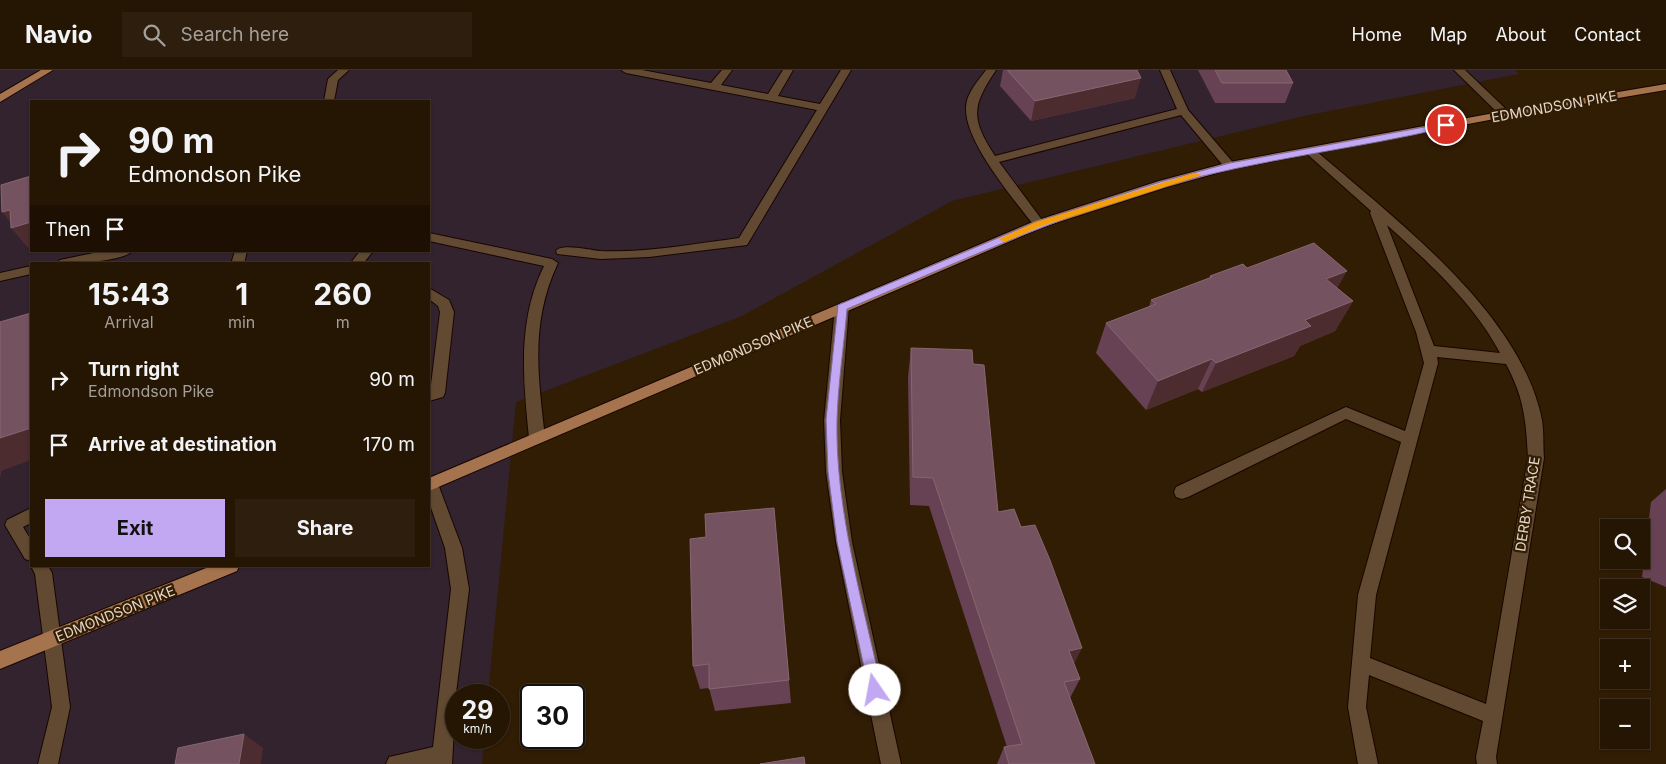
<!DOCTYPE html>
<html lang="en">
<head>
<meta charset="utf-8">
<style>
  :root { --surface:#251503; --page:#2d1e0d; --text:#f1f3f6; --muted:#a39f9a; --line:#423425; --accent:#c2a8f2 }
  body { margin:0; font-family:Inter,sans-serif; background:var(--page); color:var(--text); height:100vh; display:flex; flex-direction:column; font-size:19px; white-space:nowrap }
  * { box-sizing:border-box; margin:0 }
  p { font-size:16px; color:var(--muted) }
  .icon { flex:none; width:28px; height:28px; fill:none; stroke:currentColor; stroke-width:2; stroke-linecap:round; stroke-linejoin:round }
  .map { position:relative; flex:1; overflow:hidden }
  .details { position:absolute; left:30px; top:192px; width:400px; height:305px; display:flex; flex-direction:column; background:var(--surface); border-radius:0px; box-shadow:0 1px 4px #0004,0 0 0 1px var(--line) }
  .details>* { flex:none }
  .top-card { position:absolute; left:30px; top:30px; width:400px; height:152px; border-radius:0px; box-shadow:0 1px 4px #0004,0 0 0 1px var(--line); background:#251503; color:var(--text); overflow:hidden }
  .controls { position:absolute; left:1600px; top:449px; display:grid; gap:10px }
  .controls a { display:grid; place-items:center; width:50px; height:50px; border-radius:0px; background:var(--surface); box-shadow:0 1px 4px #0004,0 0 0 1px var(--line); font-size:25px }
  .speed { position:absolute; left:445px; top:614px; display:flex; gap:10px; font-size:25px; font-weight:700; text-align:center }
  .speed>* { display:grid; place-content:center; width:65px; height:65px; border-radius:50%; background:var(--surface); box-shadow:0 1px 4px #0004,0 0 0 1px var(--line); line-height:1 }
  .speed small { font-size:12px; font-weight:400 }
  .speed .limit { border:2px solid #111; border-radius:8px; background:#fff; color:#111 }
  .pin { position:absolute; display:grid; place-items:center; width:42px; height:42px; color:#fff; margin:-21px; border:2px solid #fff; border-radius:50%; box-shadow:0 1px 5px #0007 }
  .me { position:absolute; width:55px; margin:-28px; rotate:348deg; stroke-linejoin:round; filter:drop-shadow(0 0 4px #0008) }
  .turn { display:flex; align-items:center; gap:18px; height:105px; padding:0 15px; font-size:22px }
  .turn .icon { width:65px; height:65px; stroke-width:2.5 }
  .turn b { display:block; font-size:35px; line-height:42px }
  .then { display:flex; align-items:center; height:48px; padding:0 15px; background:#0003; gap:10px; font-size:19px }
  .eta { display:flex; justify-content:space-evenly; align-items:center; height:85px; text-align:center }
  .eta b { font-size:30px; font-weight:700; line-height:35px }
  .primary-button { display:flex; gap:10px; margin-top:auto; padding:10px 15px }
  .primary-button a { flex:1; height:58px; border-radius:0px; background:var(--accent); color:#111; font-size:20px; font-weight:700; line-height:58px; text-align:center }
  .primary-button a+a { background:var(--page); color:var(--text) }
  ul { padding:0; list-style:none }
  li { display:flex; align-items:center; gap:15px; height:65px; padding:0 15px }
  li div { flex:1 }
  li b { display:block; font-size:19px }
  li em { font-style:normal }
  header { display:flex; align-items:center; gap:30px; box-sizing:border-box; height:70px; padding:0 25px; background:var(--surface); border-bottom:1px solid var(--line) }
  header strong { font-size:24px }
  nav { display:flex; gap:28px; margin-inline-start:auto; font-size:18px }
  .search { width:350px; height:45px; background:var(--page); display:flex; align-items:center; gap:12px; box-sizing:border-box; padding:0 18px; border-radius:0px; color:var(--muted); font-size:19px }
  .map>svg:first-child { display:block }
  .commercial { fill:#32232f; fill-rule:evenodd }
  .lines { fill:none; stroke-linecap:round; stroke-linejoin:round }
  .minor-casing { stroke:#180600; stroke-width:2 }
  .major-casing { stroke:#180600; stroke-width:2 }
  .minor { fill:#624a32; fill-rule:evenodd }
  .major { fill:#a5744f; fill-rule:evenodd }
  .wall { fill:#674254 }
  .shaded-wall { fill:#4c2c2f }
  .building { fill:#755260; stroke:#866770 }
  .route { fill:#c2a8f2; stroke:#7e6d9d }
  .slow { fill:#f59e0b }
  .labels { text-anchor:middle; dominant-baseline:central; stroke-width:4.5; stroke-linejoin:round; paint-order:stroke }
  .street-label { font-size:14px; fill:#e4d6c8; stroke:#311c04 }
</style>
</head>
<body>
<header>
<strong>Navio</strong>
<div class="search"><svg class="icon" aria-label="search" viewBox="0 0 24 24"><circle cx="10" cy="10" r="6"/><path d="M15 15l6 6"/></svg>Search here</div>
<nav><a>Home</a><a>Map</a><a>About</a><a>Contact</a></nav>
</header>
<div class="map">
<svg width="1666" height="694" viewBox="0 0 1666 694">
  <rect width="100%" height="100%" fill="#311c04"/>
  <!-- commercial -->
  <path class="commercial" d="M0,0H1515L1519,4L1304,46L952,131L742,246L516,332L488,625H456V668H484L482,694H0ZM31,31H429V181H31ZM31,194H429V496H31Z"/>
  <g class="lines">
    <!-- minor casing -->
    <g class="minor-casing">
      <g id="minor">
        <polygon points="338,0 349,0 338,10 334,31 324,31 328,9"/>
        <path d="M621,0H642L711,13L722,0H732L721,15L768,24L783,0H793L778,26L820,34L841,0H851L747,175L649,187L601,189L557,184L556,181C561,173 590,180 600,181C646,183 693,174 739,168L817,40L626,3Z"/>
        <path d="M986,0H996C972,36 970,48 995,86L1177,39L1160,0H1170L1188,40L1236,96L1234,99H1226L1181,45L999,92L1045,154L1043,157H1035C1014,129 964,72 966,37C966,24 978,11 986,0Z"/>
        <polygon points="1454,0 1465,0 1509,42 1509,46 1501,46"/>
        <path d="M1310,78L1314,79C1394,149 1520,241 1542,350C1544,362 1543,376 1544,388L1496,687L1497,694H1477L1476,687L1483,651L1369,605L1366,637L1378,694H1358L1348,637L1358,525L1401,372L1346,349L1188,427L1182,429L1176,427L1174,422L1176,417L1346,337L1405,361L1424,293L1416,262L1370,143L1371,141L1306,83V79ZM1387,155C1428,192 1474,233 1500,283L1434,276ZM1437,287L1506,294C1524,327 1526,351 1528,388L1486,634L1370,588L1376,525L1438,293Z"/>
        <path d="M429,163L552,189L558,193C530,252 538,305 545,368L542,372L537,374L532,372L529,368C523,308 517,251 544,196L429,171Z"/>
        <path d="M103,181H132C123,192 69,194 54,194L60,190Z"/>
        <polygon points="235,181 247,181 244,194 231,194"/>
        <polygon points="360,181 373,181 363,194 350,194"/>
        <polygon points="31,196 31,204 0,211 0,203"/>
        <polygon points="429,218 449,230 454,242 445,323 443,327 429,331 440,242 438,236 429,229"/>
        <polygon points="842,232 849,237 840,350 842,402 852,472 901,694 881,694 836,472 826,402 824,350 835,237"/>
        <polygon points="430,407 436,409 438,414 462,478 469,519 456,623 452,694 386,694 389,687 433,677 451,519 445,478 429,432"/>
        <polygon points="31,438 31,453 23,457 31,470 31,491 25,489 5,455 7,450"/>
        <polygon points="31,494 31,496 48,496 52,503 70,637 58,694 38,694 52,637 35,504 31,496"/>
      </g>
    </g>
    <!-- major casing -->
    <g class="major-casing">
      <g id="major">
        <polygon points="41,0 53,0 0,32 0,24"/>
        <polygon points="1666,14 1666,20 1505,47 1231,99 1167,117 1043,157 429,421 429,408 1035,151 1159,111 1230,92 1505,41"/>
        <polygon points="211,496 239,496 237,501 0,599 0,581"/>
      </g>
    </g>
    <!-- minor -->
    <use href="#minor" class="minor"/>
    <!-- major -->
    <use href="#major" class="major"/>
  </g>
  <!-- wall -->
  <g class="wall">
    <polygon points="1003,0 1137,0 1135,28 1031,51 1000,16"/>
    <polygon points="1198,0 1286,0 1293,13 1285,33 1215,33"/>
    <polygon points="1247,198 1337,218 1353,231 1335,261 1300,276 1294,286 1202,322 1198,319 1146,340 1096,283 1106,253 1149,237 1151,230 1209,208 1210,206"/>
    <polygon points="911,278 973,294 998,442 1074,594 1080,609 1070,628 1095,694 997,694 1004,677 1007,677 929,436 910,435 908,307"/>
    <polygon points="1666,419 1666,517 1642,507 1651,432"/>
    <polygon points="774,438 791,633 715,641 709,618 700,619 693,596 706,467"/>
  </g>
  <!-- shaded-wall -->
  <g class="shaded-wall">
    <polygon points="1141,8 1135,28 1031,51 1035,31"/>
    <polygon points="10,140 31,152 31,178 29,179 11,158 14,157 2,142"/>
    <polygon points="1347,201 1330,231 1326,209"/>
    <polygon points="1353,231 1335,261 1300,276 1294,286 1202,322 1216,293 1305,250"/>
    <polygon points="1212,289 1198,319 1146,340 1158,311"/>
    <polygon points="31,358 31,390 1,401 1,406 0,406 0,368"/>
    <polygon points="1082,578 1070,602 1069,581"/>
    <polygon points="244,664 263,678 261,694 239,694"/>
  </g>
  <!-- building -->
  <g class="building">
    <polygon points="1007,0 1137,0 1141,8 1035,31"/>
    <polygon points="1215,0 1286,0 1293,13 1222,13"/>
    <polygon points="31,106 31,152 11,158 10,140 2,142 1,115"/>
    <polygon points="1314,173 1347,201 1326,209 1353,231 1305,250 1311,256 1216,293 1212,289 1158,311 1106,253 1156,234 1151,230 1212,207 1210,206 1243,194 1247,198"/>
    <polygon points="31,243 31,358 0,368 0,252"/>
    <polygon points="911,278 972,280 973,294 984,295 998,442 1014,439 1021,457 1035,455 1050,490 1082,578 1069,581 1080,609 1064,612 1095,694 1009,694 1004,677 1022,674 933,408 913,407"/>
    <polygon points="774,438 789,610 709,619 709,594 693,596 690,469 706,467 705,444"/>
    <polygon points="244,664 239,694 175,694 178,678"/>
    <polygon points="804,687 805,694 760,694"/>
  </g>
  <!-- route -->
  <path class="route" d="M1446,53L1451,55L1449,57C1356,79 1260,89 1168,115C1057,146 952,195 847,239C844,276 838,313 837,350C835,439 863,533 882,620L880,625L875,627L870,625L837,472L828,402L826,350L838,235L1036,152L1160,112L1230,93Z"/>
  <!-- slow -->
  <polygon class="slow" points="1194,103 1202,105 1042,156 1007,171 1004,172 999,169 1036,152"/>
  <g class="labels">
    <!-- street labels -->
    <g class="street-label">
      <text transform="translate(1554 36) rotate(-10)">EDMONDSON PIKE</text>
      <text transform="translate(753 275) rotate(-23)">EDMONDSON PIKE</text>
      <text transform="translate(1527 434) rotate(-81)">DERBY TRACE</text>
      <text transform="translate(115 543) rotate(-22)">EDMONDSON PIKE</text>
    </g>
  </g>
</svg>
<div class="controls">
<a><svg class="icon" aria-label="search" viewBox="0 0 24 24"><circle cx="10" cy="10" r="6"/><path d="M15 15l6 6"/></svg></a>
<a><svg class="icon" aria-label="layers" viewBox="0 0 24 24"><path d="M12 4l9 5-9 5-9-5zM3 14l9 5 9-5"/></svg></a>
<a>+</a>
<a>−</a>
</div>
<div class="speed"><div>29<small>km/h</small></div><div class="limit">30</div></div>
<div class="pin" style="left:1446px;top:55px;background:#d93025"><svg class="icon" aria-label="arrive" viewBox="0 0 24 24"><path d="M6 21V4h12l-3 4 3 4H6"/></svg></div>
<svg class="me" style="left:875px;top:620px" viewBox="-20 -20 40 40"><circle r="19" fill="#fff"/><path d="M0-13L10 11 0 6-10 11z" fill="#c2a8f2"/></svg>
<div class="top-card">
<div class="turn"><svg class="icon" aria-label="right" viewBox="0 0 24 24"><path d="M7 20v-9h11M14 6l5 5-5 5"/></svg><div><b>90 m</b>Edmondson Pike</div></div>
<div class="then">Then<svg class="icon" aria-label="arrive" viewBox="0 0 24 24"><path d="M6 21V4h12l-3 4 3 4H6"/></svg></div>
</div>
<section class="details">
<div class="eta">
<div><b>15:43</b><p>Arrival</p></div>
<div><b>1</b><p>min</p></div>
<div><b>260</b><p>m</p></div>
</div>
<ul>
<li><svg class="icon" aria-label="right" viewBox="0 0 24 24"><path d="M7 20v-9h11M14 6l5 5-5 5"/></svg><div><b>Turn right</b><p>Edmondson Pike</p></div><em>90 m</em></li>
<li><svg class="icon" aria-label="arrive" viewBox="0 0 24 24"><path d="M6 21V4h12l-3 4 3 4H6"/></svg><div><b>Arrive at destination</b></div><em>170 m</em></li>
</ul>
<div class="primary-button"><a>Exit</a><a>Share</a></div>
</section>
</div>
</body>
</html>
